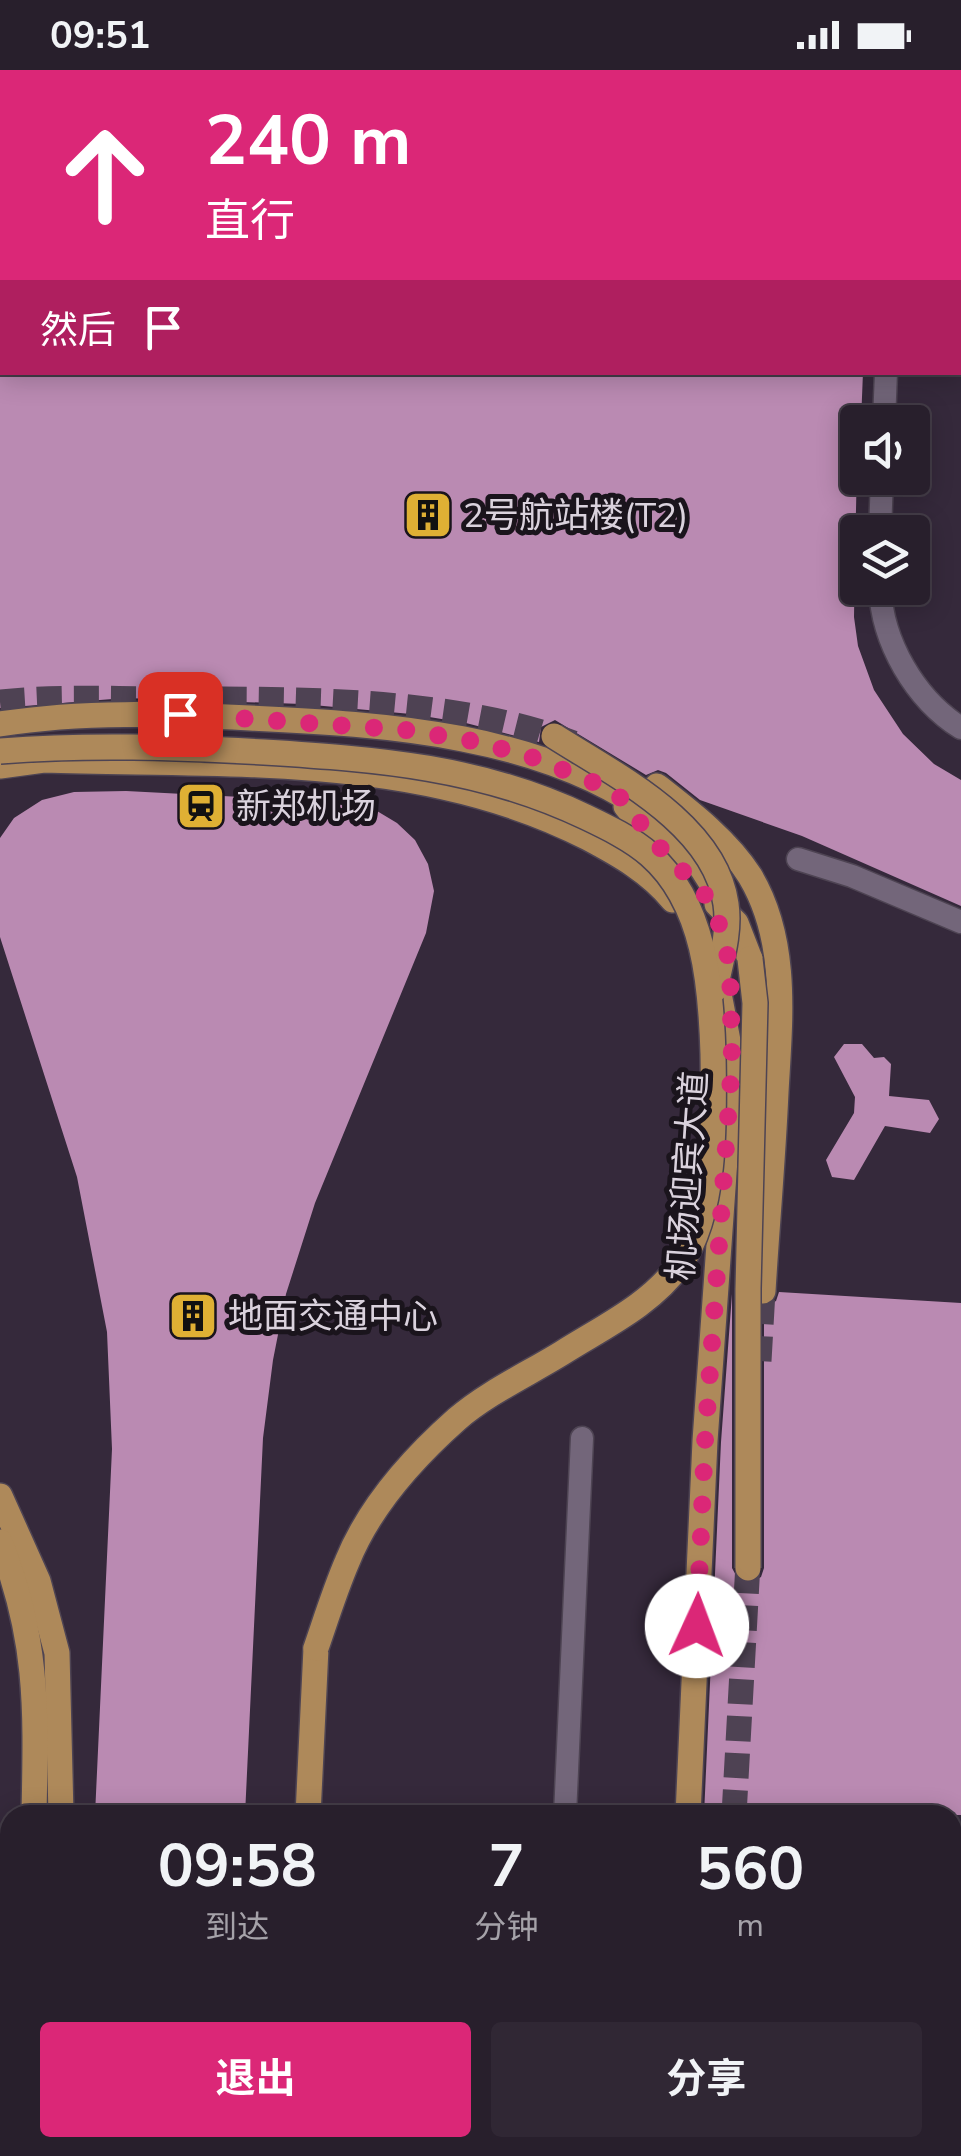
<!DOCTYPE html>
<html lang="zh">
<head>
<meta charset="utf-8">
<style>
  :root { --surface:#281f2c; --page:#302734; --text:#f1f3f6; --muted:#a5a2a9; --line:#443d48; --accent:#db2777 }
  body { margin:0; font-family:"Nunito Sans","Noto Sans SC",sans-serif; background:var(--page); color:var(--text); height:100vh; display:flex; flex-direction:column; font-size:38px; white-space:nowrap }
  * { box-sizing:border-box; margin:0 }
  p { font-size:32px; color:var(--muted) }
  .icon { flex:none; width:55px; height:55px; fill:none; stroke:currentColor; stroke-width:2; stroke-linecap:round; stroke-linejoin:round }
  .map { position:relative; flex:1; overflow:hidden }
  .side { position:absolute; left:0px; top:1735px; width:962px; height:352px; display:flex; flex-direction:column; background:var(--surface); border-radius:30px 30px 0 0; box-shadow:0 5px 25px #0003,0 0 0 2px var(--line) }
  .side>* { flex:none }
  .guide { position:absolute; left:0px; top:0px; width:962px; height:305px; box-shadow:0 5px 25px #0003,0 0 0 2px var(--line); background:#db2777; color:#fff; overflow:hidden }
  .tools { position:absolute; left:840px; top:335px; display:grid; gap:20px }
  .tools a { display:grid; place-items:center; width:90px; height:90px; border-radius:10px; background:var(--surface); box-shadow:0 5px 25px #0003,0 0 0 2px var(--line); font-size:50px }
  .pin { position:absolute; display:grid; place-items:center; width:85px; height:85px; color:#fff; margin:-42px; border-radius:20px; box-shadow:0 5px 15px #0006 }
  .me { position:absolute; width:110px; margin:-55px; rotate:2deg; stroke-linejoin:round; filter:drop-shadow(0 0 8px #0008) }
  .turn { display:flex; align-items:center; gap:35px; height:210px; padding:0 40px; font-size:45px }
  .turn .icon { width:130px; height:130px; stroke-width:2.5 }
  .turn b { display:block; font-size:70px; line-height:85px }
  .then { display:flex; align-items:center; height:95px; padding:0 40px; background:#0003; gap:20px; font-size:38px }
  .eta { display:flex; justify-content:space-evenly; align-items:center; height:170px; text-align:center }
  .eta b { font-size:60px; font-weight:700; line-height:70px }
  .action { display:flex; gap:20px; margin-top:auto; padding:20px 40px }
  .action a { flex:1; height:115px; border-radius:10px; background:var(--accent); color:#fff; font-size:40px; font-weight:700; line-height:115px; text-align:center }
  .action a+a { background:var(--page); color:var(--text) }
  .status { display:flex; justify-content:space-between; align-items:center; height:70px; padding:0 50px; background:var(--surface); direction:ltr }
  .status svg { height:28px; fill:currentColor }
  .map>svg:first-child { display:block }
  .building { fill:#ba8ab2 }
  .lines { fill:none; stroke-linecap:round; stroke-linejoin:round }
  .major-tunnel { stroke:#4e4253; stroke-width:25; stroke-dasharray:25 12; stroke-linecap:butt }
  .minor-casing { stroke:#4e4453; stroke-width:25 }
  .major-casing { stroke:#4e4453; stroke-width:28 }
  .minor { stroke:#73667a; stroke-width:22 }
  .major { stroke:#ae895a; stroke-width:25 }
  .major-bridge-casing { stroke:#4e4453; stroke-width:28; stroke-linecap:butt }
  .major-bridge { stroke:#ae895a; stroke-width:25 }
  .route { stroke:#db2777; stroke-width:18; stroke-dasharray:0 32.4 }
  .labels { text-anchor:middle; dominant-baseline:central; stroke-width:10; stroke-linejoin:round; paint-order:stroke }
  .poi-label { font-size:35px; fill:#dad2dd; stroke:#1a141c; text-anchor:start }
  .street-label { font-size:35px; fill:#dad2dd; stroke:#1a141c }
</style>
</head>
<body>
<div class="status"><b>09:51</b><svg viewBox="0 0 49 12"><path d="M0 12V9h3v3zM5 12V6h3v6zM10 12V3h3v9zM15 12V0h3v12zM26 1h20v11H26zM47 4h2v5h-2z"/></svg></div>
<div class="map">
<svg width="961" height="2086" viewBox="0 0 961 2086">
  <rect width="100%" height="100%" fill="#35293b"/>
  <!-- building -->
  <g class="building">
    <polygon points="0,302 863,302 861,352 858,352 855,483 854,547 858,576 874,620 903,664 934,694 961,710 961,836 802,766 700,730 666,703 658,700 646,705 555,650 541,657 539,672 466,653 411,644 302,634 125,628 0,638"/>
    <polygon points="126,721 317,731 377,741 397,753 415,770 428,794 434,821 426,863 315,1133 286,1224 273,1290 263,1368 245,1745 95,1745 112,1379 107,1262 77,1107 0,867 0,768 14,748 42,730 74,722"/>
    <polygon points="844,974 862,974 874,988 884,987 891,994 889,1026 929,1030 939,1049 930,1063 885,1056 854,1110 832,1107 826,1090 854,1043 855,1027 834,987"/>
    <polygon points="779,1222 961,1233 961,1745 704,1745 721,1372 732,1224 732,1498 739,1511 749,1514 761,1507 764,1498 764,1237 776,1231"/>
  </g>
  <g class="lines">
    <!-- major-tunnel -->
    <g class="major-tunnel">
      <path d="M0,632C58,626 118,629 177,629C300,629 457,628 573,673"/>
      <polyline points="759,1291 763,1221"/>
      <polyline points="734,1745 749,1475"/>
      <polyline points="716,2086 716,2078"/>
    </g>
    <!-- minor casing -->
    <g class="minor-casing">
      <g id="minor">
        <polyline points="649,2 655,0"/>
        <polyline points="0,26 2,26"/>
        <polyline points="960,119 961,119"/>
        <polyline points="884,352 886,302"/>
        <polyline points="880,462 882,408"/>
        <path d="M880,518C882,572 915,629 961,658"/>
        <polyline points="798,789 852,806 961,852"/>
        <polyline points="565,1745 582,1368"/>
        <polyline points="0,1876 10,1876"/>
        <polyline points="550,2086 550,2078"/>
      </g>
    </g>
    <!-- major casing -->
    <g class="major-casing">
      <g id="major">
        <path d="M0,654C83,641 167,644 250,648C384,654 547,664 658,749C679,765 701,795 715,819"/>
        <path d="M0,696L44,690C226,696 421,682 588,768C620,785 650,802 673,830"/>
        <path d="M657,716C689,741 728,771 750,806C789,871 780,950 776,1022C773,1089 767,1155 763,1221"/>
        <polyline points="626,736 670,790"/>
        <polyline points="717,834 736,853 750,889"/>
        <polyline points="0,1426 38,1511 57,1583 61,1745"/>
        <path d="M0,1472C39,1571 36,1642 34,1745"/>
        <polyline points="308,1745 316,1578"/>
        <polyline points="688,1745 705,1371 732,992 718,918"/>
        <polyline points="25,2086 26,2078"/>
        <polyline points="50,2086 50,2078"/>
        <polyline points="269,2086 270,2078"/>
        <polyline points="294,2086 294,2078"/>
        <polyline points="673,2086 673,2078"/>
      </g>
    </g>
    <!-- minor -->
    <use href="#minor" class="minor"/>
    <!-- major -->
    <use href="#major" class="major"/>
    <!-- major-bridge casing -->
    <g class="major-bridge-casing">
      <g id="major-bridge">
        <path d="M554,666C615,705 715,754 726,834C730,862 721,891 715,919"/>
        <path d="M0,681C89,674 176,677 264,682C378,689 482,697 586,747C607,757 632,769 650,785C705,833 711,917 713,984C714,1046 717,1143 680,1194C651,1235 603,1257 562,1283C528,1304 487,1323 457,1349C413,1388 369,1437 347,1492C335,1520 326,1549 316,1578"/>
        <polyline points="748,1498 748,1219 755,933 750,889"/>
      </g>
    </g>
    <!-- major-bridge -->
    <use href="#major-bridge" class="major-bridge"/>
  </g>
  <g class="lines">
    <!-- route -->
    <polyline class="route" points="180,644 406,660 473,671 529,686 615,721 670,790 701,817 720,856 730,895 732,992 705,1371 697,1556"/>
  </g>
  <!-- icons -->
  <defs>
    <g id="building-square" transform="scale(2.5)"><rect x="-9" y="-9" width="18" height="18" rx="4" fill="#dfb034" stroke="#1a141c"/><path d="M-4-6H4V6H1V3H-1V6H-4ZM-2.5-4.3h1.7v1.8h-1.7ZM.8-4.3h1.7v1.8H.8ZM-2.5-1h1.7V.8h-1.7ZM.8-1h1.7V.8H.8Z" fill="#111"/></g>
    <g id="station-square" transform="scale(2.5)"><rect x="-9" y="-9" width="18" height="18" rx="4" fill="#dfb034" stroke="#1a141c"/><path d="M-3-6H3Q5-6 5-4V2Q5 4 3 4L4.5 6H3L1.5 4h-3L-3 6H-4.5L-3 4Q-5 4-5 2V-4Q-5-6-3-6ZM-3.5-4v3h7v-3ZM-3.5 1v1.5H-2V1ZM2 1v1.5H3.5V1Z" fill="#111"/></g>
  </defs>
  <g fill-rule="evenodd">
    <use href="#building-square" x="428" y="445"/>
    <use href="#station-square" x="201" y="736"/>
    <use href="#building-square" x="193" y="1246"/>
  </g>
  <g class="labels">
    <!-- poi labels -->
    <g class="poi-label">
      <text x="463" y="445">2号航站楼(T2)</text>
      <text x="236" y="736">新郑机场</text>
      <text x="228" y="1246">地面交通中心</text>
    </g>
    <!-- street labels -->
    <g class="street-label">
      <text transform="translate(688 1106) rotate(-86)">机场迎宾大道</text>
    </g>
  </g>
</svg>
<div class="tools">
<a><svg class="icon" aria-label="sound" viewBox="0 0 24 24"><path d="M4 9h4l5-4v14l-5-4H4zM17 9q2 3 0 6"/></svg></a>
<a><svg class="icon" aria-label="layers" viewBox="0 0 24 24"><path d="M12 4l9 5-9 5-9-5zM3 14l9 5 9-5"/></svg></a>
</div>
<div class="pin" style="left:180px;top:644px;background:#d93025"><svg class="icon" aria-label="arrive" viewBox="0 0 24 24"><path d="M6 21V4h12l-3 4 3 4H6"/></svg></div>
<svg class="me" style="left:697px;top:1556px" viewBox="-20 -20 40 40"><circle r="19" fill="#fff"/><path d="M0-13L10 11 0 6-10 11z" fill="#db2777"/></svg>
<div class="guide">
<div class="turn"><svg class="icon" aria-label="ahead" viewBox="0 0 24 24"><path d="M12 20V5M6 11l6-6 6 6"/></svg><div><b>240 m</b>直行</div></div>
<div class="then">然后<svg class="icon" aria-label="arrive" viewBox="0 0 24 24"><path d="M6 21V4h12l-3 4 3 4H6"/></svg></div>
</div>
<section class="side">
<div class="eta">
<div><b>09:58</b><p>到达</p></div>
<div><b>7</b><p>分钟</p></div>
<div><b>560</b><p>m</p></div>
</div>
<div class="action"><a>退出</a><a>分享</a></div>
</section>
</div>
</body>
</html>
